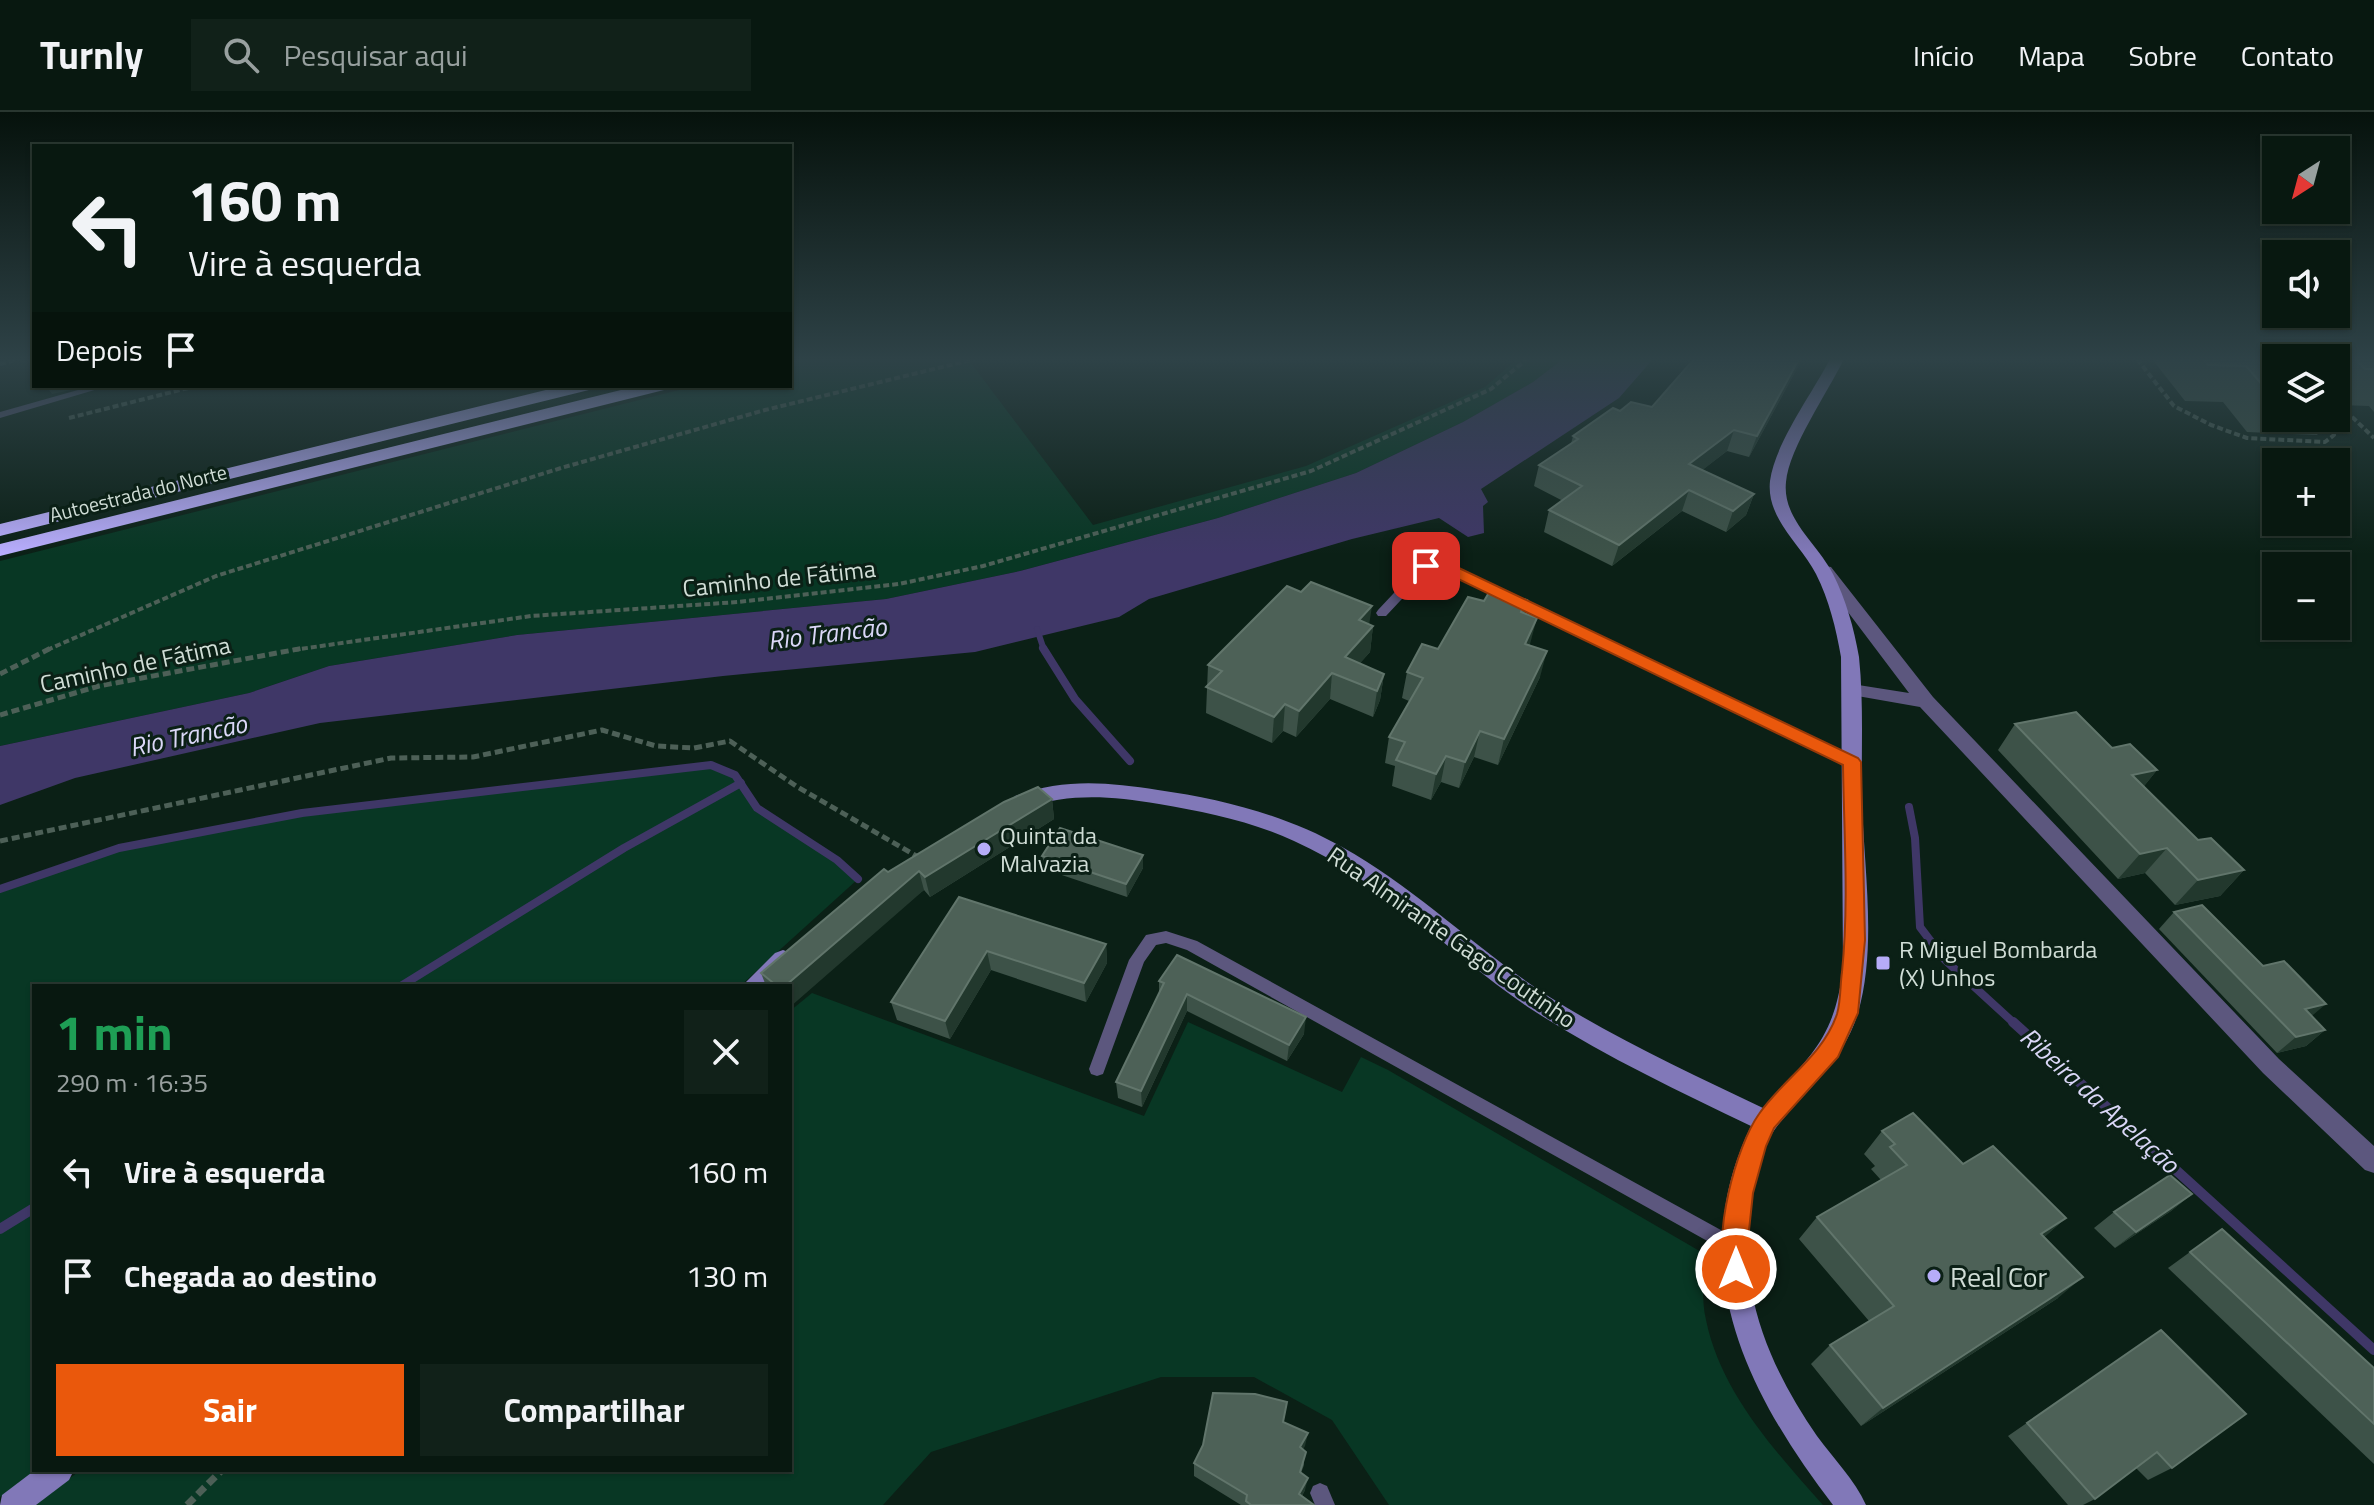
<!DOCTYPE html>
<html lang="pt">
<head>
<meta charset="utf-8">
<style>
  :root { --surface:#081810; --page:#112119; --text:#f1f3f6; --muted:#98a09f; --line:#293730; --accent:#ea580c }
  body { margin:0; font-family:"Titillium Web",sans-serif; background:var(--page); color:var(--text); height:100vh; display:flex; flex-direction:column; font-size:30px; white-space:nowrap }
  * { box-sizing:border-box; margin:0 }
  p { font-size:26px; color:var(--muted) }
  .icon { flex:none; width:44px; height:44px; fill:none; stroke:currentColor; stroke-width:2; stroke-linecap:round; stroke-linejoin:round }
  .map { position:relative; flex:1; overflow:hidden }
  .drawer { position:absolute; left:32px; top:872px; width:760px; height:488px; display:flex; flex-direction:column; background:var(--surface); border-radius:0px; box-shadow:0 2px 6px #0004,0 0 0 2px var(--line) }
  .drawer>* { flex:none }
  .top-card { position:absolute; left:32px; top:32px; width:760px; height:244px; border-radius:0px; box-shadow:0 2px 6px #0004,0 0 0 2px var(--line); background:#081810; color:var(--text); overflow:hidden }
  .needle { width:52px; rotate:216deg }
  .fabs { position:absolute; left:2262px; top:24px; display:grid; gap:16px }
  .fabs a { display:grid; place-items:center; width:88px; height:88px; border-radius:0px; background:var(--surface); box-shadow:0 2px 6px #0004,0 0 0 2px var(--line); font-size:40px }
  .pin { position:absolute; display:grid; place-items:center; width:68px; height:68px; color:#fff; margin:-34px; border-radius:16px; box-shadow:0 4px 12px #0006 }
  .me { position:absolute; width:88px; margin:-44px; rotate:0deg; stroke-linejoin:round; filter:drop-shadow(0 0 6px #0008) }
  .turn { display:flex; align-items:center; gap:28px; height:168px; padding:0 24px; font-size:36px }
  .turn .icon { width:104px; height:104px; stroke-width:2.5 }
  .turn b { display:block; font-size:56px; line-height:68px }
  .then { display:flex; align-items:center; height:76px; padding:0 24px; background:#0003; gap:16px; font-size:30px }
  .round { display:grid; place-items:center; flex:none; width:84px; height:84px; border-radius:0px; background:var(--page) }
  .overview { display:flex; align-items:center; justify-content:space-between; height:136px; padding:0 24px }
  h1 { font-size:48px; font-weight:700; line-height:60px; color:#1e9e55 }
  .action { display:flex; gap:16px; margin-top:auto; padding:16px 24px }
  .action a { flex:1; height:92px; border-radius:0px; background:var(--accent); color:#fff; font-size:32px; font-weight:700; line-height:92px; text-align:center }
  .action a+a { background:var(--page); color:var(--text) }
  ul { padding:0; list-style:none }
  li { display:flex; align-items:center; gap:24px; height:104px; padding:0 24px }
  li div { flex:1 }
  li b { display:block; font-size:30px }
  li em { font-style:normal }
  header { display:flex; align-items:center; gap:48px; box-sizing:border-box; height:112px; padding:0 40px; background:var(--surface); border-bottom:2px solid var(--line) }
  header strong { font-size:38px }
  nav { display:flex; gap:44px; margin-inline-start:auto; font-size:28px }
  .search { width:560px; height:72px; background:var(--page); display:flex; align-items:center; gap:20px; box-sizing:border-box; padding:0 28px; border-radius:0px; color:var(--muted); font-size:30px }
  .map>svg:first-child { display:block }
  .green { fill:#083724 }
  .water { fill:#3f3767 }
  .lines { fill:none; stroke-linecap:round; stroke-linejoin:round }
  .stream-far2 { stroke:#3f3767; stroke-width:6 }
  .stream-far1 { stroke:#3f3767; stroke-width:8 }
  .stream { stroke:#3f3767; stroke-width:10 }
  .path-far2 { stroke:#4d6057; stroke-width:4; stroke-dasharray:6 3; stroke-linecap:butt }
  .path-far1 { stroke:#4d6057; stroke-width:5; stroke-dasharray:8 4; stroke-linecap:butt }
  .path { stroke:#4d6057; stroke-width:7; stroke-dasharray:10 5; stroke-linecap:butt }
  .lane { fill:#5c577e; fill-rule:evenodd }
  .street { fill:#5c577e; fill-rule:evenodd }
  .secondary { fill:#8178b8; fill-rule:evenodd }
  .highway { fill:#b8adfd; fill-rule:evenodd }
  .wall { fill:#3d5248 }
  .shaded-wall { fill:#22382d }
  .building { fill:#4d6157; stroke:#61756b; stroke-width:2 }
  .route { fill:#ea580c; stroke:#983908; stroke-width:2 }
  .poi-dot { fill:#b6acf8; stroke:#0b2016; stroke-width:3 }
  .labels { text-anchor:middle; dominant-baseline:central; stroke-width:6; stroke-linejoin:round; paint-order:stroke }
  .far-street-label { font-size:20px; fill:#d0ddd6; stroke:#0b2016 }
  .street-label { font-size:24px; fill:#d0ddd6; stroke:#0b2016 }
  .poi-label { font-size:24px; fill:#d0ddd6; stroke:#0b2016; text-anchor:start }
  .water-label { font-size:26px; font-style:italic; fill:#dad7f7; stroke:#0b2016 }
  .near-poi-label { font-size:28px; fill:#d0ddd6; stroke:#0b2016; text-anchor:start }
</style>
</head>
<body>
<header>
<strong>Turnly</strong>
<div class="search"><svg class="icon" aria-label="search" viewBox="0 0 24 24"><circle cx="10" cy="10" r="6"/><path d="M15 15l6 6"/></svg>Pesquisar aqui</div>
<nav><a>Início</a><a>Mapa</a><a>Sobre</a><a>Contato</a></nav>
</header>
<div class="map">
<svg width="2374" height="1393" viewBox="0 0 2374 1393">
  <rect width="100%" height="100%" fill="#0b2016"/>
  <!-- green -->
  <g class="green">
    <polygon points="805,247 968,247 1093,413 1306,354 1485,275 1517,247 1563,247 1533,270 1463,310 1356,361 1218,406 1020,459 886,487 517,523 329,554 249,581 0,634 0,449 695,274 790,274 790,250"/>
    <polygon points="711,653 735,663 757,696 837,748 858,767 740,874 34,874 34,1358 38,1358 0,1385 0,777 119,736 302,701 474,678"/>
    <path d="M812,881L1144,1004L1188,910L1342,980L1361,945L1388,958L1703,1141C1704,1162 1701,1187 1706,1208C1721,1281 1776,1340 1823,1393H1389L1332,1308L1254,1265H1161L931,1340L883,1393H33L81,1358H790V899Z"/>
  </g>
  <!-- water -->
  <polygon class="water" points="1563,247 1653,247 1619,286 1481,377 1488,390 1483,394 1484,421 1468,425 1439,406 1352,427 1149,487 1119,505 975,540 723,564 320,611 75,666 0,693 0,634 249,581 329,554 517,523 886,487 1020,459 1218,406 1356,361 1463,310 1533,270"/>
  <g class="lines">
    <!-- stream-far2 -->
    <polyline class="stream-far2" points="1037,517 1044,538"/>
    <!-- stream-far1 -->
    <g class="stream-far1">
      <polyline points="1043,536 1075,587 1130,649"/>
      <polyline points="1909,695 1915,726 1920,815 1945,848 2015,912"/>
      <polyline points="0,777 119,736 302,701 711,653 735,663 757,696 837,748 858,767"/>
      <polyline points="401,874 624,736 741,671"/>
    </g>
    <!-- stream -->
    <g class="stream">
      <polyline points="2013,910 2374,1238"/>
      <polyline points="0,1117 34,1096"/>
    </g>
    <!-- path-far2 -->
    <g class="path-far2">
      <polyline points="2137,247 2174,294 2211,313 2247,326 2325,330 2334,323 2318,306"/>
      <polyline points="0,252 19,247"/>
      <polyline points="2336,297 2350,303 2374,326"/>
      <polyline points="69,306 196,274"/>
      <polyline points="47,538 216,464 561,356 765,298 975,247"/>
      <polyline points="293,538 531,504 738,490 899,472 983,454 1311,359 1491,277 1527,247"/>
    </g>
    <!-- path-far1 -->
    <g class="path-far1">
      <polyline points="0,562 51,536"/>
      <polyline points="0,603 99,574 304,536"/>
      <polyline points="0,729 391,646 473,645 602,618 656,634 694,636 730,629 796,674 918,745"/>
    </g>
    <!-- path -->
    <polyline class="path" points="187,1393 222,1358"/>
    <!-- lane -->
    <g class="lane">
      <polygon points="92,274 108,274 0,306 0,300"/>
      <polygon points="1426,450 1458,456 1857,647 1859,650 1852,655 1847,653 1451,462 1429,458 1386,504 1378,504 1376,501 1378,498 1422,451"/>
      <polygon points="1166,819 1197,829 1739,1128 1742,1134 1739,1140 1733,1143 1727,1140 1187,838 1166,831 1156,833 1144,850 1103,962 1097,964 1091,962 1089,957 1129,848 1146,823"/>
      <polygon points="1320,1371 1327,1374 1335,1393 1315,1393 1310,1381 1313,1374"/>
    </g>
    <!-- street -->
    <g class="street">
      <polygon points="2263,247 2276,247 2276,258"/>
      <polygon points="1825,454 1831,455 1933,585 2279,947 2374,1034 2374,1061 2365,1058 2263,961 1920,595 1846,582 1843,578 1852,572 1909,581 1817,459"/>
    </g>
    <!-- secondary -->
    <g class="secondary">
      <path d="M1830,247H1844C1828,280 1789,336 1786,370C1782,407 1818,432 1833,462C1846,488 1854,516 1859,545C1864,593 1861,641 1862,690C1864,758 1877,835 1858,901C1843,949 1809,975 1778,1013C1747,1052 1743,1128 1751,1176C1761,1231 1786,1279 1817,1324C1833,1346 1855,1368 1866,1393H1833C1746,1279 1683,1155 1751,1014C1676,978 1600,942 1531,897C1450,843 1383,769 1294,729C1251,709 1205,700 1159,692C1108,684 1073,681 1022,696L1012,689L1015,684C1064,666 1107,670 1158,678C1222,687 1285,703 1342,735C1416,776 1477,838 1548,884C1616,927 1690,961 1763,996C1809,945 1835,928 1843,855L1841,545C1836,516 1829,488 1816,462C1801,432 1766,407 1770,369C1775,331 1812,282 1830,247Z"/>
      <polygon points="783,838 791,841 794,847 768,874 742,874 775,841"/>
      <polygon points="35,1358 74,1358 69,1368 36,1393 0,1393 2,1383"/>
    </g>
    <!-- highway -->
    <g class="highway">
      <polygon points="562,274 592,274 589,278 0,424 0,412"/>
      <polygon points="637,274 667,274 664,278 0,444 0,432"/>
    </g>
  </g>
  <!-- wall -->
  <g class="wall">
    <polygon points="1694,247 1802,247 1749,345 1727,339 1702,358 1754,382 1746,403 1726,420 1682,399 1612,454 1544,420 1549,398 1563,389 1534,374 1539,353 1571,332 1573,324 1620,299 1652,295"/>
    <polygon points="2152,247 2252,247 2254,249 2276,250 2276,306 2330,306 2317,323 2247,320 2223,290 2185,289"/>
    <polygon points="2336,247 2374,247 2374,300 2369,294 2340,293 2336,298"/>
    <polygon points="1527,488 1524,501 1530,533 1540,565 1498,653 1474,645 1459,676 1441,670 1431,688 1392,674 1395,654 1385,651 1389,625 1409,589 1402,586 1407,560 1438,537 1484,489"/>
    <polygon points="1369,512 1373,514 1370,540 1360,551 1384,562 1380,588 1373,605 1330,587 1296,625 1283,619 1272,631 1206,601 1208,553"/>
    <polygon points="2015,612 2112,636 2157,658 2144,674 2198,728 2244,758 2220,784 2175,793 2145,761 2118,767 1998,638"/>
    <polygon points="1052,687 1054,707 930,785 924,778 790,874 766,874 761,861 888,760"/>
    <polygon points="1042,744 1143,756 1127,785 1044,757"/>
    <polygon points="959,785 1106,832 1107,851 1086,890 991,858 950,927 897,908 891,890"/>
    <polygon points="2174,800 2311,904 2325,918 2306,934 2277,941 2159,817"/>
    <polygon points="1159,869 1304,922 1287,949 1187,899 1142,995 1118,986 1116,970 1159,882"/>
    <polygon points="1882,1019 1963,1052 2066,1106 2044,1125 2058,1186 1861,1314 1811,1252 1830,1233 1869,1209 1799,1127 1817,1105 1881,1068 1871,1057 1875,1054 1864,1042"/>
    <polygon points="2192,1082 2171,1099 2115,1136 2094,1116 2114,1100"/>
    <polygon points="2190,1140 2374,1256 2374,1352 2168,1156"/>
    <polygon points="2161,1218 2172,1356 2148,1368 2136,1356 2095,1387 2083,1393 2068,1393 2008,1324"/>
    <polygon points="1283,1310 1308,1321 1303,1337 1304,1353 1301,1361 1305,1378 1302,1384 1314,1393 1241,1393 1194,1364 1194,1351"/>
  </g>
  <!-- shaded-wall -->
  <g class="shaded-wall">
    <polygon points="1799,247 1802,247 1749,345 1757,324"/>
    <polygon points="46,274 90,274 52,282"/>
    <polygon points="1734,318 1727,339 1682,374 1689,352"/>
    <polygon points="1689,378 1682,399 1612,454 1619,433"/>
    <polygon points="1754,382 1746,403 1726,420 1733,399"/>
    <polygon points="1372,494 1368,520 1373,514 1370,540 1346,567 1345,545 1359,508"/>
    <polygon points="1537,506 1530,532 1518,558 1525,532"/>
    <polygon points="1547,539 1540,565 1498,653 1504,627"/>
    <polygon points="1332,561 1330,587 1296,625 1299,599"/>
    <polygon points="1384,562 1380,588 1373,605 1377,579"/>
    <polygon points="1285,592 1283,619 1272,631 1274,605"/>
    <polygon points="1480,619 1474,645 1459,676 1465,650"/>
    <polygon points="1446,644 1441,670 1431,688 1436,662"/>
    <polygon points="2157,658 2136,684 2132,663"/>
    <polygon points="1052,687 1054,707 930,785 925,765"/>
    <polygon points="2167,736 2145,761 2118,767 2140,742"/>
    <polygon points="1143,743 1143,756 1127,785 1126,772"/>
    <polygon points="2244,758 2220,784 2175,793 2198,768"/>
    <polygon points="919,759 924,778 790,895 790,874 785,874"/>
    <polygon points="1106,832 1107,851 1086,890 1084,871"/>
    <polygon points="987,839 991,858 950,927 945,909"/>
    <polygon points="1187,882 1187,899 1142,995 1141,979"/>
    <polygon points="2326,892 2307,908 2305,897"/>
    <polygon points="1306,905 1304,922 1287,949 1289,933"/>
    <polygon points="2325,918 2306,934 2277,941 2296,925"/>
    <polygon points="2192,1082 2171,1099 2115,1136 2136,1120"/>
    <polygon points="2066,1106 2041,1128 2041,1122"/>
    <polygon points="2083,1165 2058,1186 1861,1314 1883,1296"/>
    <polygon points="1308,1321 1305,1334 1297,1348 1300,1335"/>
    <polygon points="1308,1366 1305,1378 1297,1393 1299,1382"/>
  </g>
  <!-- building -->
  <g class="building">
    <polygon points="1694,247 1799,247 1757,324 1734,318 1689,352 1754,382 1733,399 1689,378 1619,433 1549,398 1582,374 1539,353 1578,327 1573,324 1613,296 1620,299 1631,290 1652,295"/>
    <polygon points="2203,247 2252,247 2254,249 2276,250 2276,284 2272,284 2246,254 2208,253"/>
    <polygon points="2355,247 2374,247 2374,257 2365,257"/>
    <polygon points="2336,279 2344,287 2336,287"/>
    <polygon points="1311,470 1372,494 1359,508 1373,514 1345,545 1384,562 1377,579 1332,561 1299,599 1285,592 1274,605 1206,575 1222,559 1208,553 1287,474 1301,480"/>
    <polygon points="1491,477 1527,488 1521,500 1537,506 1525,532 1547,539 1504,627 1480,619 1465,650 1446,644 1436,662 1396,648 1405,630 1389,625 1423,566 1407,560 1422,532 1438,537 1468,485 1484,489"/>
    <polygon points="2076,600 2112,636 2130,632 2157,658 2132,663 2198,728 2211,726 2244,758 2198,768 2167,736 2140,742 2015,612"/>
    <polygon points="1038,675 1052,687 925,765 919,759 785,874 777,874 761,861 884,757 888,760 1004,690"/>
    <polygon points="1060,716 1143,743 1126,772 1042,744"/>
    <polygon points="959,785 1106,832 1084,871 987,839 945,909 891,890"/>
    <polygon points="2202,793 2263,854 2284,849 2326,892 2305,897 2325,918 2296,925 2174,800"/>
    <polygon points="1177,843 1306,905 1289,933 1187,882 1141,979 1116,970 1164,871 1159,869"/>
    <polygon points="1913,1001 1963,1052 1993,1034 2066,1106 2041,1122 2083,1165 1883,1296 1830,1233 1894,1194 1817,1105 1907,1053 1890,1035 1895,1032 1882,1019"/>
    <polygon points="2170,1063 2192,1082 2136,1120 2114,1100"/>
    <polygon points="2222,1117 2374,1256 2374,1312 2190,1140"/>
    <polygon points="2161,1218 2246,1302 2172,1356 2157,1340 2095,1387 2027,1311"/>
    <polygon points="1213,1281 1255,1282 1287,1290 1283,1310 1308,1321 1300,1335 1306,1340 1300,1360 1308,1366 1299,1382 1314,1393 1251,1393 1246,1389 1247,1383 1194,1351 1203,1333"/>
  </g>
  <!-- sky -->
  <linearGradient id="sky" x2="0" y2="1"><stop stop-color="#06120c"/><stop offset="0.56" stop-color="#2e4247"/><stop offset="1" stop-color="#2e4247" stop-opacity="0"/></linearGradient>
  <rect width="2374" height="442" fill="url(#sky)"/>
  <!-- route -->
  <path class="route" d="M1426,450L1459,456L1858,646L1861,650L1865,828L1858,901L1838,945L1774,1016L1766,1034L1753,1081L1744,1165L1736,1168L1727,1165C1711,1128 1736,1034 1759,1002C1783,967 1823,944 1837,902C1841,889 1840,873 1842,860C1849,792 1844,722 1843,653L1450,463L1421,458L1419,454Z"/>
  <!-- markers -->
  <g class="poi-dot">
    <circle cx="984" cy="737" r="8"/>
    <rect x="1875" y="843" width="16" height="16" rx="4"/>
    <circle cx="1934" cy="1164" r="8"/>
  </g>
  <g class="labels">
    <!-- far-street labels -->
    <g class="far-street-label">
      <text transform="translate(138 381) rotate(-14)">Autoestrada do Norte</text>
    </g>
    <!-- street labels -->
    <g class="street-label">
      <text transform="translate(779 466) rotate(-6)">Caminho de Fátima</text>
      <text transform="translate(135 552) rotate(-12)">Caminho de Fátima</text>
      <text transform="translate(1452 825) rotate(35)">Rua Almirante Gago Coutinho</text>
    </g>
    <!-- poi labels -->
    <g class="poi-label">
      <text x="1000" y="723">Quinta da<tspan x="1000" dy="28">Malvazia</tspan></text>
      <text x="1899" y="837">R Miguel Bombarda<tspan x="1899" dy="28">(X) Unhos</tspan></text>
    </g>
    <!-- water labels -->
    <g class="water-label">
      <text transform="translate(827 521) rotate(-7)">Rio Trancão</text>
      <text transform="translate(188 623) rotate(-12)">Rio Trancão</text>
      <text transform="translate(2100 988) rotate(42)">Ribeira da Apelação</text>
    </g>
    <!-- near-poi labels -->
    <g class="near-poi-label">
      <text x="1950" y="1164">Real Cor</text>
    </g>
  </g>
</svg>
<div class="fabs">
<a><svg class="needle" viewBox="-14 -14 28 28"><path d="M0-13l5 13h-10z" fill="#e53935"/><path d="M0 13l5-13h-10z" fill="#98a09f"/></svg></a>
<a><svg class="icon" aria-label="sound" viewBox="0 0 24 24"><path d="M4 9h4l5-4v14l-5-4H4zM17 9q2 3 0 6"/></svg></a>
<a><svg class="icon" aria-label="layers" viewBox="0 0 24 24"><path d="M12 4l9 5-9 5-9-5zM3 14l9 5 9-5"/></svg></a>
<a>+</a>
<a>−</a>
</div>
<div class="pin" style="left:1426px;top:454px;background:#d93025"><svg class="icon" aria-label="arrive" viewBox="0 0 24 24"><path d="M6 21V4h12l-3 4 3 4H6"/></svg></div>
<svg class="me" style="left:1736px;top:1157px" viewBox="-20 -20 40 40"><circle r="17" fill="#ea580c" stroke="#fff" stroke-width="3"/><path d="M0-11L8 9 0 5-8 9z" fill="#fff"/></svg>
<div class="top-card">
<div class="turn"><svg class="icon" aria-label="left" viewBox="0 0 24 24"><path d="M17 20v-9H6M10 6l-5 5 5 5"/></svg><div><b>160 m</b>Vire à esquerda</div></div>
<div class="then">Depois<svg class="icon" aria-label="arrive" viewBox="0 0 24 24"><path d="M6 21V4h12l-3 4 3 4H6"/></svg></div>
</div>
<section class="drawer">
<div class="overview"><div><h1>1 min</h1><p>290 m · 16:35</p></div><a class="round"><svg class="icon" aria-label="close" viewBox="0 0 24 24"><path d="M6 6l12 12M18 6L6 18"/></svg></a></div>
<ul>
<li><svg class="icon" aria-label="left" viewBox="0 0 24 24"><path d="M17 20v-9H6M10 6l-5 5 5 5"/></svg><div><b>Vire à esquerda</b></div><em>160 m</em></li>
<li><svg class="icon" aria-label="arrive" viewBox="0 0 24 24"><path d="M6 21V4h12l-3 4 3 4H6"/></svg><div><b>Chegada ao destino</b></div><em>130 m</em></li>
</ul>
<div class="action"><a>Sair</a><a>Compartilhar</a></div>
</section>
</div>
</body>
</html>
